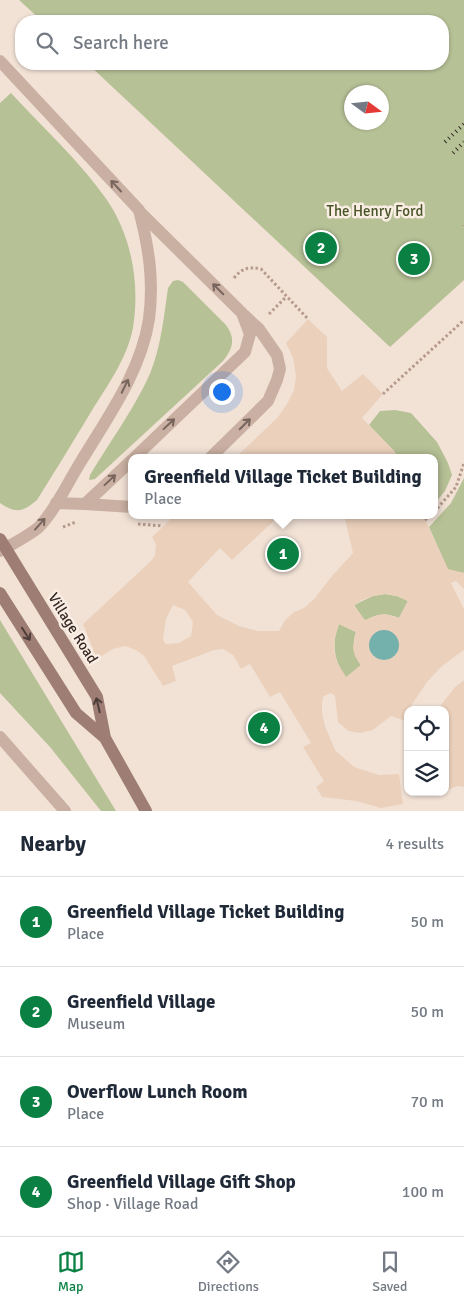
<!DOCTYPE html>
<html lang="en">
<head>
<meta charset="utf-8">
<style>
  body { margin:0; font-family:Signika,sans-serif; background:#f2f2f3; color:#1f2937 }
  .controls { position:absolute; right:15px; bottom:15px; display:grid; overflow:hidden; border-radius:10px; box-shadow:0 1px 4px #0004 }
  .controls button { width:45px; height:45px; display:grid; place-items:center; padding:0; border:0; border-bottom:1px solid #e0e1e3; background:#fff; color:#1f2937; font:25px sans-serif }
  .compass { position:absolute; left:344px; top:85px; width:45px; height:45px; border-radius:50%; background:#fff; box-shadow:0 1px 4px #0004; rotate:105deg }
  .you { position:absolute; left:221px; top:391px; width:18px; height:18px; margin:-12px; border:4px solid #fff; border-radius:50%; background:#1a73e8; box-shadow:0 0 0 8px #1a73e833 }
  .badge { display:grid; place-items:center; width:32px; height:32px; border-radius:50%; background:#0b8043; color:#fff; font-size:16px; font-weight:700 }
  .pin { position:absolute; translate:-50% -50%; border:2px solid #fff; box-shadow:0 1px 5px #0006 }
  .popup { position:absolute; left:128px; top:454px; width:310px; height:65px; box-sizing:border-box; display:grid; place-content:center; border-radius:10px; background:#fff; filter:drop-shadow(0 1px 4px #0005); font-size:16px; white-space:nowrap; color:#747a83 }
  .popup b { font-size:19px; color:#1f2937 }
  .popup::after { content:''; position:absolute; left:50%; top:100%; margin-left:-10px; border:10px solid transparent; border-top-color:#fff }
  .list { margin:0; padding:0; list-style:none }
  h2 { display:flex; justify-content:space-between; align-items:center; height:65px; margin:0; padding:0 20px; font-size:21px }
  h2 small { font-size:16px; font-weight:400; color:#747a83 }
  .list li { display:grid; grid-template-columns:32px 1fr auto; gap:15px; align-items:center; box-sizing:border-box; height:90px; padding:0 20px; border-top:1px solid #e0e1e3 }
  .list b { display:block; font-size:19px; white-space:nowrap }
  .list p { margin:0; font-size:16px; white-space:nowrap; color:#747a83 }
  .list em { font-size:16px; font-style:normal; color:#747a83 }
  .icon { flex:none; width:28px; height:28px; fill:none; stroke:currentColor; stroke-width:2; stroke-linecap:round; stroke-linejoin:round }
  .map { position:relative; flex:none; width:464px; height:811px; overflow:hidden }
  .search { position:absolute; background:#fff; box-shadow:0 1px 4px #0004; left:15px; right:15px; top:15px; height:55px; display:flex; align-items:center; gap:12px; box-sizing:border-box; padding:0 18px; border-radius:20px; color:#747a83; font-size:19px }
  .sheet { height:425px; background:#fff }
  nav { display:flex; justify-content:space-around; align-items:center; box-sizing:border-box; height:70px; border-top:1px solid #e0e1e3; background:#fff; font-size:14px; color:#747a83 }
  nav a { display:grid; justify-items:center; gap:2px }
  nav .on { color:#0b8043 }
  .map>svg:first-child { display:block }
  .green { fill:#b7c196; fill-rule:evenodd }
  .plaza { fill:#ebd1bc; fill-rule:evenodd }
  .water { fill:#74b0ac }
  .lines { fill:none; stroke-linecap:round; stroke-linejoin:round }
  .path { stroke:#b69a8c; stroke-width:3; stroke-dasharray:2.5 2.5; stroke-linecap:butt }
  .lane { stroke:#cab0a2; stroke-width:12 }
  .secondary { stroke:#9e7e74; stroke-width:12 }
  .rail { stroke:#342825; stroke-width:4; stroke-dasharray:1 4; stroke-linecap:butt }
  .oneway { stroke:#78655d }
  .oneway2 { stroke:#4e3e39 }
  .labels { text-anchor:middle; stroke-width:5; stroke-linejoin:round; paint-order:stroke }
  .park-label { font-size:15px; fill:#485428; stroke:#faede3 }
  .street-label { font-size:15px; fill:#342825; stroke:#faede3 }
</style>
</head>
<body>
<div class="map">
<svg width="464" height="811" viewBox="0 0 464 811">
  <rect width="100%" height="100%" fill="#f2e2d6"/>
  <path class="green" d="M19,0H464V280L390,347L88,64H443V21H42ZM352,92H382V122H352Z
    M11,93C43,128 80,161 107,200C132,237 140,284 133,328C127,359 107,386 91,412C73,442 55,471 37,500C23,512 16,514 0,503V103Z
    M178,280L183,282L226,325C236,339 233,348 223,361L95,479L89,480L90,475C109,443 137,405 151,371C161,345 164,316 168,288L173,281Z
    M395,410L411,413L437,442L448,463L452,475L445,491L434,504V458H398L394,451L369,425L380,411Z
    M464,478V573L448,570L429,527L451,503Z
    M385,594L397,596L408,601L399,618C387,613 377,613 365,621L354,605L373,596Z
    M0,620L116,811H101L50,747L0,693Z
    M339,624L356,632C352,644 353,655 361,665L346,678C334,662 331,642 339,624Z"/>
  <path class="plaza" d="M308,319L327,337V368L342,391L363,374L383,394L362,418L394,451L398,458H235L278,417L287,404L294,390L296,376L293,358L286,343Z
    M175,515H280L232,560L220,548L188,582L217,615L239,626L258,631H279L285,620L294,612L304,608L314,599L332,576L353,553L344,515H423L448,569L464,573V589L456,581L451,583L464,609V650L442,666L427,682L413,703L410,710H408L406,721L391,716L373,730L360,733L348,731L338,722L335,696L331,693L324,696L322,702V712L325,726L335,750L354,767L379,775L399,774L403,804L381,808L356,801L322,797L316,787L324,781L303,747L311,743L280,692L270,697L250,664L241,669L233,655L223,649L214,650L172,666L176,681L163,686L144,656L136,650L125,646L113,649L97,659L83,624L151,561L155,555L156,544L152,537ZM385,594L397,596L408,601L399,618L385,614L378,615L365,620L354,606L362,600L373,596ZM173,605L185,610L193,622L191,636L179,643L166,644L163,640L166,619ZM339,624L356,632L353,648L355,656L361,665L346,677L337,662L334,650L335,638Z
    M464,680V787L458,786L445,791V710H437L455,687Z"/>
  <path class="water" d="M369 645a15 15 0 1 1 30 0a15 15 0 1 1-30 0Z"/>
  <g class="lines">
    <path class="path" d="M464,225V226
      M234,278C241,269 249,266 261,269L308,319
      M269,314L286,297
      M383,394L464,320
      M434,512L456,487L464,463
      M425,520L431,515
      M138,524L163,526
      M63,527L76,522"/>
    <path class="lane" d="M0,61L139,210C149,248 154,281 149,319C141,372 107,418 80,463C67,484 56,509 39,527C30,535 11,545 0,551
      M134,458L245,352L250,334L242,313L139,211
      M210,458L268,401L277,380L280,369L277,355L259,329L244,315
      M56,503L85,504L132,460
      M85,504L132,507
      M0,737L65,811"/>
    <path class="secondary" d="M0,539L97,697L105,738L146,811
      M0,593L76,713L105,738"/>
    <path class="rail" d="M445,142L464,124
      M453,153L464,142"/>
  </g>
  <defs><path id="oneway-shaft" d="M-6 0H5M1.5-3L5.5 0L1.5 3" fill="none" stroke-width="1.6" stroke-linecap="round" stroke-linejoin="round" transform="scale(1.25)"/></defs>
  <g class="oneway">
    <use href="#oneway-shaft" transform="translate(116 186) rotate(-133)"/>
    <use href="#oneway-shaft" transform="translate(218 289) rotate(-135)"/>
    <use href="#oneway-shaft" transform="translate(125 386) rotate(-64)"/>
    <use href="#oneway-shaft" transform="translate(169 424) rotate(-43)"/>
    <use href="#oneway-shaft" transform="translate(245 424) rotate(-45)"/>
    <use href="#oneway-shaft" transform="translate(110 480) rotate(-43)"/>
    <use href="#oneway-shaft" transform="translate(40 524) rotate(-48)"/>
  </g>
  <g class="oneway2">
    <use href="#oneway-shaft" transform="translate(26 634) rotate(57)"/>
    <use href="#oneway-shaft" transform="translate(98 705) rotate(-103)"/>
  </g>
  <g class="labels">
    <g class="park-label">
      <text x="375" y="216">The Henry Ford</text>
    </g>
    <g class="street-label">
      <text transform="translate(73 628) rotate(58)" y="5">Village Road</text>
    </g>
  </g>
</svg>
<div class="controls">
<button><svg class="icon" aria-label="locate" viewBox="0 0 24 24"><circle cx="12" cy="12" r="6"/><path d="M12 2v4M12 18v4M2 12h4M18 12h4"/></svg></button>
<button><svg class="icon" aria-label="layers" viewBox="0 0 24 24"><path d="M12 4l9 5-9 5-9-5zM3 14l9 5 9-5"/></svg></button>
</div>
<svg class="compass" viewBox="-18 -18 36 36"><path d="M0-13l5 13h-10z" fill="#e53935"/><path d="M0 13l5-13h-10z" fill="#747a83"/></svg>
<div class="you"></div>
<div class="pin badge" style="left:283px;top:554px">1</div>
<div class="popup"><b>Greenfield Village Ticket Building</b>Place</div>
<div class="pin badge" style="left:321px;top:248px">2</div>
<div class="pin badge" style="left:414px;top:259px">3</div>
<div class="pin badge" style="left:264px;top:728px">4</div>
<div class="search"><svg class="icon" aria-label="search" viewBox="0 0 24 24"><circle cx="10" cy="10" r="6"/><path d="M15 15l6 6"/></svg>Search here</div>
</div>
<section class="sheet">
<h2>Nearby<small>4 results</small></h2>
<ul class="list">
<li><span class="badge">1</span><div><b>Greenfield Village Ticket Building</b><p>Place</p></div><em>50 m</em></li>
<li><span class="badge">2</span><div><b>Greenfield Village</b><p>Museum</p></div><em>50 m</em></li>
<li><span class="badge">3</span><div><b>Overflow Lunch Room</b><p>Place</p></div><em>70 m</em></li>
<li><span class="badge">4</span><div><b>Greenfield Village Gift Shop</b><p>Shop · Village Road</p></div><em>100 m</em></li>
</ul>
</section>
<nav>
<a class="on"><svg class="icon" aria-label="map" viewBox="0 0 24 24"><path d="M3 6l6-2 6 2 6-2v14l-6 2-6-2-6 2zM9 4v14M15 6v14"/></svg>Map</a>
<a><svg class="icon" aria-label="directions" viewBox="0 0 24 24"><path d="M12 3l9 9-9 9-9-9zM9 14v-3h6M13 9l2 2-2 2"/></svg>Directions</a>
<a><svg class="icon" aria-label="saved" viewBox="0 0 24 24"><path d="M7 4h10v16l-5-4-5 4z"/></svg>Saved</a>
</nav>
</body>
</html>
